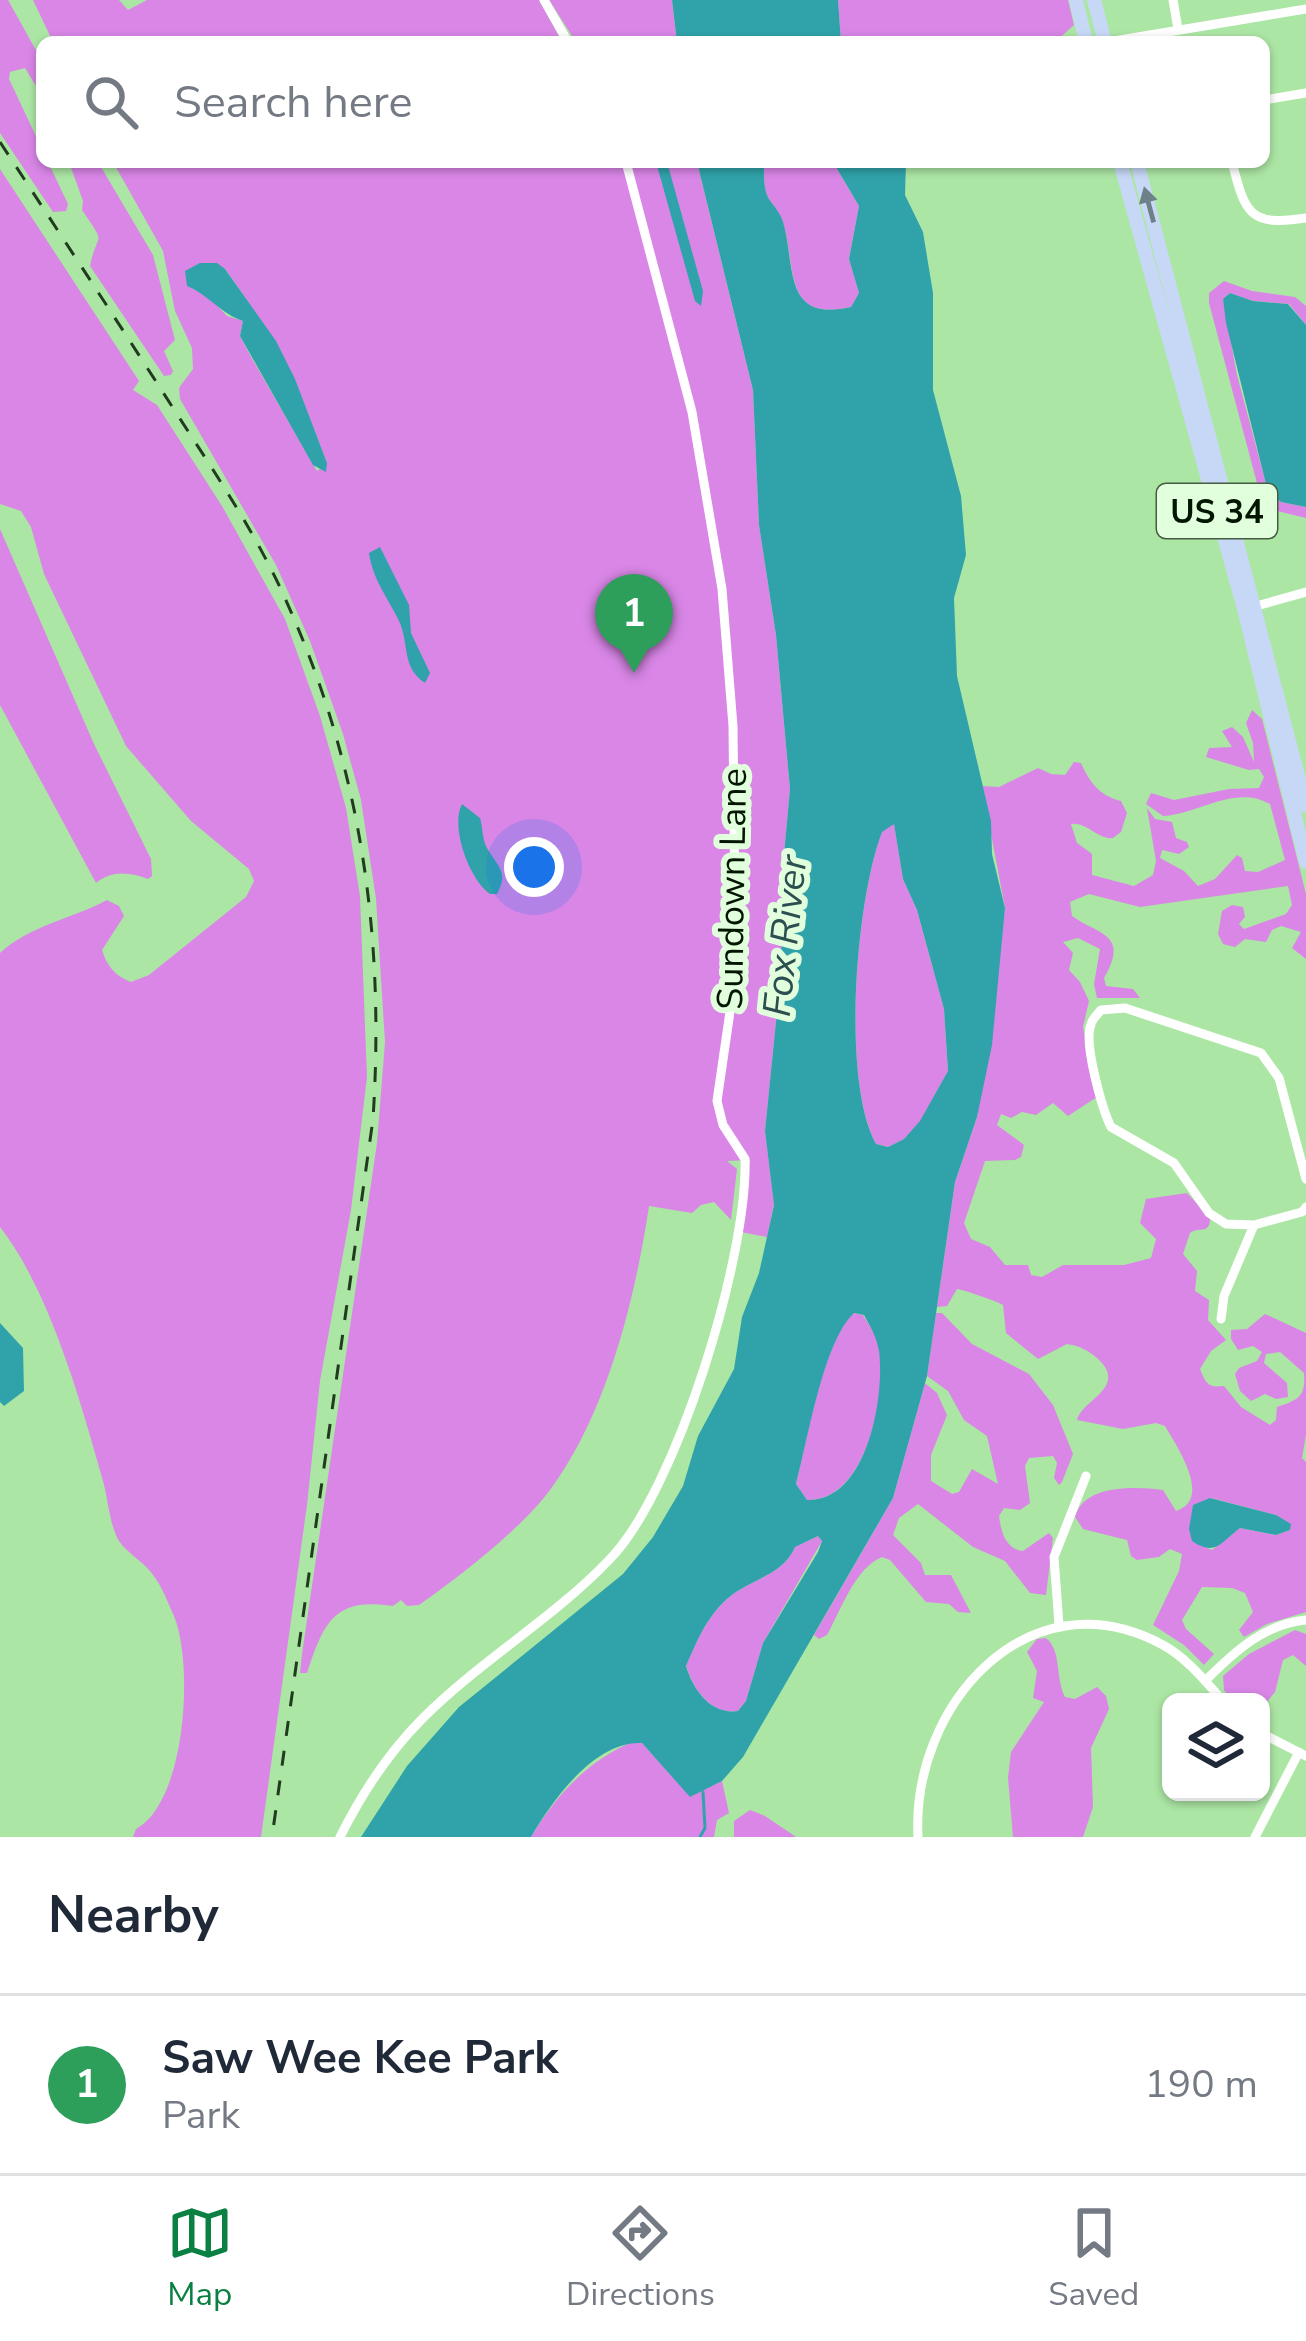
<!DOCTYPE html>
<html lang="en">
<head>
<meta charset="utf-8">
<style>
  body { margin:0; font-family:"Nunito Sans",sans-serif; background:#f6f6f7; color:#1f2937 }
  .controls { position:absolute; right:36px; bottom:36px; display:grid; overflow:hidden; border-radius:18px; box-shadow:0 3px 9px #0004 }
  .controls button { width:108px; height:108px; display:grid; place-items:center; padding:0; border:0; border-bottom:3px solid #e0e1e3; background:#fff; color:#1f2937; font:60px sans-serif }
  .you { position:absolute; left:534px; top:867px; width:42px; height:42px; margin:-30px; border:9px solid #fff; border-radius:50%; background:#1a73e8; box-shadow:0 0 0 18px #1a73e833 }
  .badge { display:grid; place-items:center; width:78px; height:78px; border-radius:50%; background:#0b8043; color:#fff; font-size:39px; font-weight:700 }
  .pin { position:absolute; translate:-50% -99px; filter:drop-shadow(0 3px 6px #0008) }
  .pin::after { content:''; position:absolute; top:63px; width:42px; height:36px; background:inherit; clip-path:polygon(0 0,100% 0,50% 100%) }
  .list { margin:0; padding:0; list-style:none }
  h2 { display:flex; justify-content:space-between; align-items:center; height:156px; margin:0; padding:0 48px; font-size:51px }
  h2 small { font-size:39px; font-weight:400; color:#747a83 }
  .list li { display:grid; grid-template-columns:78px 1fr auto; gap:36px; align-items:center; box-sizing:border-box; height:180px; padding:0 48px; border-top:3px solid #e0e1e3 }
  .list b { display:block; font-size:45px; white-space:nowrap }
  .list p { margin:0; font-size:39px; white-space:nowrap; color:#747a83 }
  .list em { font-size:39px; font-style:normal; color:#747a83 }
  .icon { flex:none; width:66px; height:66px; fill:none; stroke:currentColor; stroke-width:2; stroke-linecap:round; stroke-linejoin:round }
  .map { position:relative; flex:none; width:1306px; height:1837px; overflow:hidden }
  .search { position:absolute; background:#fff; box-shadow:0 3px 9px #0004; left:36px; right:36px; top:36px; height:132px; display:flex; align-items:center; gap:30px; box-sizing:border-box; padding:0 42px; border-radius:18px; color:#747a83; font-size:45px }
  .sheet { height:336px; background:#fff }
  nav { display:flex; justify-content:space-around; align-items:center; box-sizing:border-box; height:168px; border-top:3px solid #e0e1e3; background:#fff; font-size:33px; color:#747a83 }
  nav a { display:grid; justify-items:center; gap:6px }
  nav .on { color:#0b8043 }
  .map>svg:first-child { display:block }
  .green { fill:#d986e7; fill-rule:evenodd }
  .water { fill:#30a3aa; fill-rule:evenodd }
  .lines { fill:none; stroke-linecap:round; stroke-linejoin:round }
  .stream { stroke:#30a3aa; stroke-width:3 }
  .minor { stroke:#fff; stroke-width:9 }
  .primary { stroke:#c7d8f6; stroke-width:14 }
  .rail { stroke:#203b1e; stroke-width:3; stroke-dasharray:15 15; stroke-linecap:butt }
  .oneway { fill:#6e8188 }
  .labels { text-anchor:middle; stroke-width:12; stroke-linejoin:round; paint-order:stroke }
  .shield { fill:#e2ffdd; stroke:#455c43; stroke-width:3 }
  .shield-label { font-size:33px; font-weight:bold; fill:#021601 }
  .street-label { font-size:36px; fill:#021601; stroke:#e2ffdd }
  .water-label { font-size:39px; font-style:italic; fill:#2d4e50; stroke:#e2ffdd }
</style>
</head>
<body>
<div class="map">
<svg width="1306" height="1837" viewBox="0 0 1306 1837">
  <rect width="100%" height="100%" fill="#ace6a4"/>
  <path class="green" d="M0,0H8L42,61V96L25,68L10,72L9,79L42,149V162H48L68,204L66,211L53,212L0,133Z
    M33,0H119L128,10L147,0H539L562,42H53Z
    M549,0H672L677,42H576Z
    M838,0H1068L1074,25L1055,42H841Z
    M69,162H98L153,255L175,340L164,351L173,371L171,375L164,376L90,266C97,230 108,248 82,210L83,201Z
    M113,162H697L753,390L759,525L776,635L790,789L782,876L781,972L765,1131L774,1204L767,1237L741,1232L750,1160L727,1161L737,1169L731,1220L714,1202L701,1205L692,1213L649,1206C635,1299 607,1413 550,1490C521,1529 459,1577 419,1605L407,1606L401,1600L393,1606C335,1597 324,1621 307,1673H300L302,1654L377,1143L385,1042L376,899L361,800L343,734L310,641L276,565L180,399L179,388L193,369L192,348L175,311L163,251ZM225,269C274,336 298,387 327,463L317,471L250,355L240,336L243,321L227,316L205,293L191,288Z
    M764,162L781,166L782,162H833L859,206L849,259L859,293L851,307C782,323 797,267 783,223C780,212 775,208 769,199C763,189 764,174 764,162Z
    M0,169L139,381L133,390L157,405L222,506L285,619L320,716L346,808L360,896L367,1077L351,1210L320,1381L307,1505L261,1837H133L136,1829C186,1802 194,1665 174,1616C168,1603 162,1586 153,1575C143,1560 122,1551 116,1535C109,1519 108,1499 103,1481C81,1403 50,1291 0,1227V953C29,926 71,919 107,900L119,906L124,916L102,950C107,966 115,976 131,982L149,975L246,897L254,881L249,869L191,821L126,746L44,574L31,527L21,511L0,504Z
    M1224,281L1252,291L1295,297L1306,306V325L1289,304L1253,301L1230,293L1223,299L1237,375L1268,491L1281,502L1306,507V518L1277,511L1262,502L1209,303V293Z
    M0,529L94,744L151,859L152,876L148,879C131,872 111,870 96,883L0,705Z
    M1252,710L1262,719L1306,894V959L1292,948L1301,932L1281,926L1272,930L1266,942L1245,939L1235,947L1223,944L1218,934L1222,911L1232,905L1243,907L1245,917L1239,924L1244,929L1286,914L1292,905L1288,886L1140,907L1089,894L1070,902L1072,916C1101,936 1129,934 1104,978L1106,986L1133,989L1140,998H1097L1094,984L1100,949L1078,938L1063,942L1073,953L1069,970L1080,982L1089,1001L1083,1027L1097,1097L1068,1116L1053,1103L1036,1115L1022,1112L1011,1118L1001,1114L997,1125L1024,1145L1021,1157L1015,1160L985,1161L964,1223L971,1239L990,1247L1005,1265H1028L1031,1275L1042,1277L1063,1265H1124L1151,1258L1156,1239L1140,1223L1146,1199L1187,1193L1210,1218C1210,1235 1200,1226 1190,1233L1183,1254L1197,1271L1195,1291L1209,1300L1208,1320L1226,1340L1211,1351L1200,1369C1206,1384 1208,1388 1224,1386L1241,1407L1270,1425L1276,1420L1277,1407C1297,1400 1306,1398 1304,1373L1280,1352L1266,1354L1264,1363L1287,1383L1288,1397L1276,1399L1265,1394L1251,1401L1240,1391L1235,1374L1239,1368L1257,1361L1262,1352L1253,1346L1238,1350L1231,1339V1330L1247,1329L1265,1314L1306,1333V1435L1302,1458L1306,1462V1612L1267,1624L1244,1637L1239,1630L1253,1612L1245,1593L1232,1588L1202,1587L1182,1620L1186,1629L1214,1654L1204,1665L1184,1645L1153,1625L1179,1571L1182,1554L1170,1549L1159,1557L1137,1560L1131,1556L1127,1540L1083,1529L1075,1517C1083,1485 1134,1486 1163,1490L1176,1511C1213,1499 1177,1447 1165,1426L1156,1423L1123,1429L1077,1420C1081,1401 1124,1389 1102,1363C1092,1352 1081,1346 1067,1344L1038,1359L1006,1333L1003,1305C997,1301 964,1290 957,1289L947,1306L937,1307L955,1182L977,1117L1005,908L982,786L999,787L1038,768L1051,774L1065,775L1074,762L1081,763C1090,783 1100,796 1121,801L1127,813L1121,832L1113,838C1098,840 1087,822 1071,824L1077,843L1092,854V875L1134,886L1153,875L1156,861L1147,808L1155,819L1172,822L1176,838L1187,842L1189,847L1179,854L1162,850L1160,858L1184,871L1198,886L1215,879L1237,855L1242,858L1245,871L1258,872L1285,860L1270,804C1235,784 1199,814 1163,816L1146,804L1151,793L1174,800L1229,789L1259,788L1264,777L1259,769L1249,770L1206,757L1209,748L1232,747L1222,731L1232,727L1243,737L1254,762L1253,743L1246,723ZM1211,1498L1276,1515L1290,1530L1276,1535L1240,1528L1212,1550L1192,1541Z
    M894,823L903,879L917,910L944,1009L948,1071L921,1121L904,1139L888,1147L876,1144C841,1079 856,900 882,831Z
    M853,1313L863,1315C869,1325 877,1336 879,1349C887,1396 866,1502 807,1500L796,1484C808,1438 822,1345 853,1313Z
    M936,1313H942L972,1344L1029,1374L1053,1405L1073,1454L1062,1482L1059,1485L1054,1478L1057,1463L1053,1456L1029,1458L1025,1466L1030,1503L1020,1510L1004,1508L999,1516C1001,1531 1005,1549 1023,1551L1049,1533L1053,1538L1046,1595L1030,1593L1005,1561L973,1547L918,1504L899,1518L893,1535L921,1563L925,1575H951L971,1613L958,1612L949,1604L926,1602L890,1560L882,1557C855,1568 841,1610 827,1635L819,1639L814,1635L893,1498L925,1383L937,1393L947,1415L931,1455V1481L952,1494L959,1492L972,1469L998,1484L987,1436L964,1420L948,1391L927,1376Z
    M818,1536L822,1541L763,1643L746,1701L738,1711C710,1715 693,1689 686,1665C697,1641 706,1618 727,1599C749,1579 783,1576 795,1547Z
    M1295,1630L1306,1634V1666L1293,1655L1283,1660L1275,1692L1266,1703L1269,1714L1261,1721V1702H1234L1224,1690L1223,1676L1249,1654Z
    M1046,1638C1062,1651 1055,1678 1065,1697L1075,1699L1097,1687L1106,1696L1109,1709L1091,1748L1093,1807L1083,1837H1013L1008,1778L1011,1752L1044,1702L1033,1698L1037,1671L1027,1652L1037,1639Z
    M635,1741L642,1743L690,1796L722,1781L729,1813L717,1820L714,1837H531C556,1795 589,1759 635,1741Z
    M750,1810L765,1816L796,1837H734V1821Z"/>
  <path class="water" d="M672,0H838L841,42H677Z
    M656,162H667L703,291L701,306L695,301Z
    M697,162H764C764,174 763,189 769,199C775,208 780,212 783,222C796,266 782,323 851,307L859,293L849,259L859,206L833,162H906L905,195L923,232L933,293V390L961,496L966,555L954,598L957,676L991,821L992,854L1005,908L992,1045L977,1117L955,1182L927,1376L893,1498L743,1757L722,1781L690,1797L642,1743C595,1740 552,1801 531,1837H361L407,1766L459,1707L623,1574L653,1537L683,1486L698,1436L734,1369L742,1317L759,1273L774,1205L765,1131L781,972L782,876L790,789L776,635L759,525L753,390ZM894,824L903,879L917,910L944,1009L948,1071L920,1121L904,1139L888,1147L876,1144C841,1080 856,899 882,832ZM854,1313L864,1315C870,1326 877,1338 879,1351C885,1397 867,1502 807,1500L796,1484C808,1440 823,1342 854,1313ZM818,1536L822,1541L818,1552L763,1643L746,1701L738,1711C710,1715 693,1689 686,1666C697,1641 706,1618 727,1599C749,1579 783,1576 795,1547Z
    M200,263H217L225,269L276,341L295,379L327,463L326,472L313,465L240,336L243,321C221,314 209,295 187,286L185,271Z
    M1230,293L1253,301L1288,304L1306,325V507L1281,502L1268,492L1226,323L1223,299Z
    M380,547L409,605L411,633L430,673L425,683C402,668 409,645 400,623C389,599 373,581 369,553Z
    M462,804L480,818C483,828 482,839 487,848C498,867 509,872 497,894H490C469,879 450,827 462,804Z
    M0,1323L23,1348L24,1391L4,1406L0,1402Z
    M1210,1498L1276,1515L1291,1524L1290,1530L1276,1535L1240,1528C1221,1542 1216,1557 1192,1541L1189,1529L1193,1505Z"/>
  <g class="lines">
    <path class="stream" d="M700,1837L705,1828L703,1792"/>
    <path class="minor" d="M544,0L568,42
      M1173,0L1178,29
      M1108,42L1306,9
      M1264,100L1306,93
      M1232,162C1245,213 1249,227 1306,218
      M1253,607L1306,592
      M1306,1179L1279,1078L1261,1053L1125,1008L1101,1010C1095,1017 1092,1019 1090,1028C1085,1047 1102,1109 1111,1127L1174,1163L1209,1213L1226,1224L1254,1225L1302,1212L1306,1207
      M1221,1319L1224,1296L1254,1225
      M1059,1625L1054,1557L1086,1476
      M1205,1681C1234,1652 1264,1624 1306,1620
      M1261,1733L1306,1756
      M340,1837C361,1795 390,1751 423,1718C481,1660 554,1618 610,1559C677,1490 748,1256 745,1159L723,1125L717,1101L732,998L735,909L733,726L722,589L692,412L626,162
      M918,1837C911,1706 1028,1572 1163,1645C1187,1658 1206,1682 1224,1702
      M1255,1837L1299,1752"/>
    <path class="primary" d="M1076,0L1086,42
      M1094,0L1105,42
      M1120,162L1244,609L1306,862
      M1137,162L1306,806"/>
    <path class="rail" d="M0,142C58,231 116,319 173,408C213,470 254,530 284,596C361,765 385,935 373,1119L272,1837"/>
  </g>
  <defs><path id="oneway-solid" d="M-6-.8H1V-3.2L6.5 0L1 3.2V.8H-6Z" transform="scale(3)"/></defs>
  <use class="oneway" href="#oneway-solid" transform="translate(1149 205) rotate(-105)"/>
  <g class="labels">
    <rect class="shield" x="1157" y="484" width="120" height="54" rx="9"/>
    <g class="shield-label">
      <text x="1217" y="523">US 34</text>
    </g>
    <g class="street-label">
      <text transform="translate(731 889) rotate(-89)" y="13">Sundown Lane</text>
    </g>
    <g class="water-label">
      <text transform="translate(784 936) rotate(-84)" y="14">Fox River</text>
    </g>
  </g>
</svg>
<div class="controls">
<button><svg class="icon" aria-label="layers" viewBox="0 0 24 24"><path d="M12 4l9 5-9 5-9-5zM3 14l9 5 9-5"/></svg></button>
</div>
<div class="you"></div>
<div class="pin badge" style="left:634px;top:673px;background:#2e9e5b">1</div>
<div class="search"><svg class="icon" aria-label="search" viewBox="0 0 24 24"><circle cx="10" cy="10" r="6"/><path d="M15 15l6 6"/></svg>Search here</div>
</div>
<section class="sheet">
<h2>Nearby<small></small></h2>
<ul class="list">
<li><span class="badge" style="background:#2e9e5b">1</span><div><b>Saw Wee Kee Park</b><p>Park</p></div><em>190 m</em></li>
</ul>
</section>
<nav>
<a class="on"><svg class="icon" aria-label="map" viewBox="0 0 24 24"><path d="M3 6l6-2 6 2 6-2v14l-6 2-6-2-6 2zM9 4v14M15 6v14"/></svg>Map</a>
<a><svg class="icon" aria-label="directions" viewBox="0 0 24 24"><path d="M12 3l9 9-9 9-9-9zM9 14v-3h6M13 9l2 2-2 2"/></svg>Directions</a>
<a><svg class="icon" aria-label="saved" viewBox="0 0 24 24"><path d="M7 4h10v16l-5-4-5 4z"/></svg>Saved</a>
</nav>
</body>
</html>
